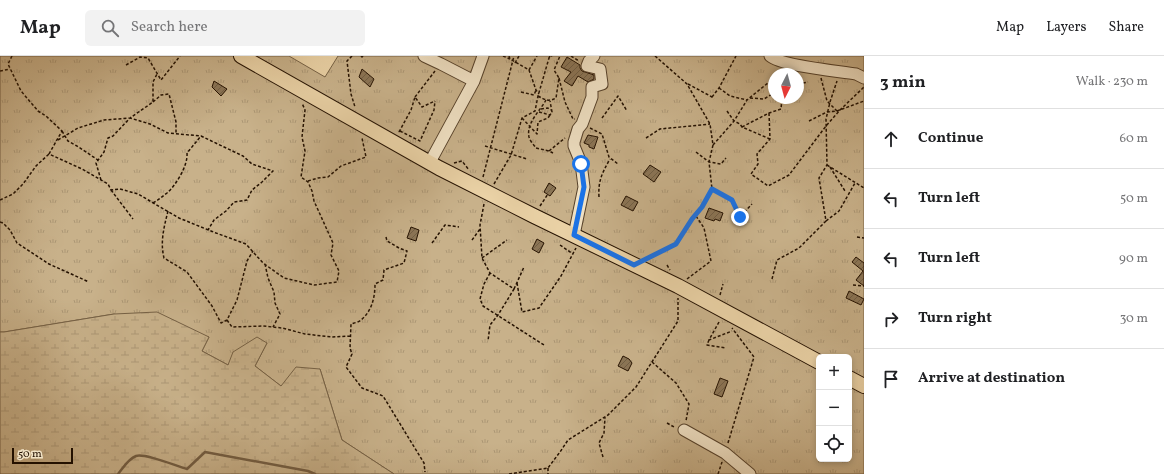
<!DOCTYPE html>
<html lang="en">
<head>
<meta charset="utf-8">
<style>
  body { margin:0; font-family:Vollkorn,serif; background:#f2f2f2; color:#202124 }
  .controls { position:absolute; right:12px; bottom:12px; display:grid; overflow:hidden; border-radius:6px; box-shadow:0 2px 6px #0003 }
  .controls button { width:36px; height:36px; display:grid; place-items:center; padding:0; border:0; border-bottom:1px solid #e0e0e0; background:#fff; color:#202124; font:20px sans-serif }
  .compass { position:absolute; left:768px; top:12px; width:36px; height:36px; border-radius:50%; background:#fff; box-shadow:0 2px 6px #0003; rotate:186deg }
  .scale { position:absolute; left:12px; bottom:10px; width:61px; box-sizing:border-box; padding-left:4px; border:2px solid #241100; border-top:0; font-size:11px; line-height:14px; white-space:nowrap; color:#241100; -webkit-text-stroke:3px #f1e2c5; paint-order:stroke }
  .stop { position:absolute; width:12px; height:12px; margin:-9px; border:3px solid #1a73e8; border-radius:50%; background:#fff }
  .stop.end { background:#1a73e8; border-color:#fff; box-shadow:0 1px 4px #0008 }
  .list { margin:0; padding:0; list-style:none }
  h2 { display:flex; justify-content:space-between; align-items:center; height:52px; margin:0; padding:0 16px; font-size:17px }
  h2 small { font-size:13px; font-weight:400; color:#757577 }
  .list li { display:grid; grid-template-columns:26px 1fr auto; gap:12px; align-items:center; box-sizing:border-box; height:60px; padding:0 16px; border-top:1px solid #e0e0e0 }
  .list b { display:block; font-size:15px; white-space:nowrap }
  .list em { font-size:13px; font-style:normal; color:#757577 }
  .icon { flex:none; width:22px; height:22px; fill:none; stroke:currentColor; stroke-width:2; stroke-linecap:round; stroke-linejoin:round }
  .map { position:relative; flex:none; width:864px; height:418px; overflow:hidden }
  header { display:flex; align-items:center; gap:24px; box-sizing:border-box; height:56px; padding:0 20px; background:#fff; border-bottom:1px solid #e0e0e0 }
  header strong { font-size:19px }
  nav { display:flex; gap:22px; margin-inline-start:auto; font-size:14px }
  .search { width:280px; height:36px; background:#f2f2f2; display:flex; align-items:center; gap:10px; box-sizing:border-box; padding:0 14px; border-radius:6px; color:#757577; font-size:15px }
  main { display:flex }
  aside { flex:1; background:#fff }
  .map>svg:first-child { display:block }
  .grass { fill:url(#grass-tufts); stroke:#766145; fill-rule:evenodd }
  .wetland { fill:url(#wetland-marsh); stroke:#766145 }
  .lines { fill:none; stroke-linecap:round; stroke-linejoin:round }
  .stream { stroke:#735d42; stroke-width:2.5 }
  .building { fill:url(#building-hatch); stroke:#241100 }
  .minor-casing { stroke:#56412a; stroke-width:13 }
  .major-casing { stroke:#241100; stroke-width:16 }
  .path { stroke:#241100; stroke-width:1.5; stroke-dasharray:3 2; stroke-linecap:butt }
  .minor { stroke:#f1e2c5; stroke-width:11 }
  .major { stroke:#ead2a6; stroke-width:14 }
  .route { stroke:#1a73e8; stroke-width:5 }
</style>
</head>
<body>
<header>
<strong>Map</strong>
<div class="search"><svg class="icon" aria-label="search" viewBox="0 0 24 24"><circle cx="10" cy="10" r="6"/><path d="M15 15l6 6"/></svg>Search here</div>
<nav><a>Map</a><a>Layers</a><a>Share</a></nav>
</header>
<main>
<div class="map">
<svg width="864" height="418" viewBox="0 0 864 418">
  <defs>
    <pattern id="grass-tufts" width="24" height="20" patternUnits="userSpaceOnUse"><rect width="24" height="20" fill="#c8b18a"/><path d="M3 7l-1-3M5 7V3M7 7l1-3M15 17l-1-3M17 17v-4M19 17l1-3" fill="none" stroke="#ac9775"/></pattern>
    <pattern id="wetland-marsh" width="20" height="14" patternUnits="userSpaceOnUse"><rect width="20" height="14" fill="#c8b18a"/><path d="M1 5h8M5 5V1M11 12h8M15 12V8" fill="none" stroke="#ac9775"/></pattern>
    <pattern id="building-hatch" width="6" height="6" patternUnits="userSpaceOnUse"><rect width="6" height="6" fill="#8b7556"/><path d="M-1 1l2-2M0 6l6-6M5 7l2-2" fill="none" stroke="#715f45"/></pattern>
  </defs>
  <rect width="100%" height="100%" fill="#ead2a6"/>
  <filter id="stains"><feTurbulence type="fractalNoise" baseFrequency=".005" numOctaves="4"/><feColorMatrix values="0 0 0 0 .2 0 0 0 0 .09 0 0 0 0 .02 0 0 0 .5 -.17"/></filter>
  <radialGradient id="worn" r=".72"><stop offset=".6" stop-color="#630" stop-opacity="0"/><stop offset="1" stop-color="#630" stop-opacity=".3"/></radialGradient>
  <path class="grass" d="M0,0H289L325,21L338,0H864V418H394L342,384L320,313L281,330L255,310L267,287L228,309L202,295L209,281L114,258L4,276H0ZM774,18H798V42H774ZM819,301H849V403H819Z"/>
  <path class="wetland" d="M157,256L209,281L202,295L228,309L233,296L257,281L267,287L255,310L281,330L296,311L320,313L342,384L394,418H0V276H4L114,258Z"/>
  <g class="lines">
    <path class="stream" d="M118,418C123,412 128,403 136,400C145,397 176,410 187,413L205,396L308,415L315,418"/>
  </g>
  <path class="building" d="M567,1L580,9V12L582,15L594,19V23L588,26L578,20L572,30L564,25L571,16L561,11Z
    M362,13L374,23L370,31L359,21Z
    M214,25L227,33L221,40L212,31Z
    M588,79L598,81L594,93L589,91V89L584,87Z
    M650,109L661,116L654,126L643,118Z
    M549,127L556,132L550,140L544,136Z
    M626,140L638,146L633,155L621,149Z
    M709,152L723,157L720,165L715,163L714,165L705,162Z
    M411,171L419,174L416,185L407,182Z
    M537,183L544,187L539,197L532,193Z
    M856,201L864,207V230L856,224L863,215L852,206Z
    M849,235L864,243L861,249L846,242Z
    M623,300L629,303L632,307L628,315L618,310Z
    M720,322L728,325L722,341L714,338Z"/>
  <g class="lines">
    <g class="minor-casing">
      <path id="minor" d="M424,0L441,8L474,25
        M770,0C781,10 838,15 856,18L864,22
        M430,106L474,25L483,0
        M574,179L584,131L581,107L574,90V86L578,73L582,68L592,41V31L602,28L600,13L587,10L589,5L594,0
        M684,374L725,397L750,418"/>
    </g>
    <g class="major-casing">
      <path id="major" d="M241,0L439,112L534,160L678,230L819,306
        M849,322L864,330"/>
    </g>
    <path class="path" d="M12,0L8,8L21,35L38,55L46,60L62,75L49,98L82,113L108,128L111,134L120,133L138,138L179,162L216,177L246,188L263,207L284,222L314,229L337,226L339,215L331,199L333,187L314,145L312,135L308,126L301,121L305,95L302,81L305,54L302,47
      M352,0L347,5L351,38L355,51
      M361,0L362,1L363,0
      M503,0L510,3
      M509,0L510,3L529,14L536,34L539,38
      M550,0L549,2L552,0
      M571,0L579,5
      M655,0L687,28L710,68L713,89L709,106L712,133L732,144L740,161
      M515,7L519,0
      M126,9L140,1L148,2L161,24L180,0
      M529,14L537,0
      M0,15L10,13
      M559,22L565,46L573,63H575
      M821,22L827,45L837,55
      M688,28L712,41L714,43
      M798,28L808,26
      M719,32L730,40L747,44
      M521,36L534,39L536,34
      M538,40C545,44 549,46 556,42L559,22L554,14L560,0
      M415,41L435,15
      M712,41L719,32L736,0
      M750,42L764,43L774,37
      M546,44C540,55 526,67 529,81C530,85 534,89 536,92L549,95L553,97
      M153,46L161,39L169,38L176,66V78
      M541,53L548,52L551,54
      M727,55L734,65L740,68L742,71L770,83
      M539,56L550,59L552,56L550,45
      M769,57L770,83L757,98L758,108L751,118L768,130L789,119L826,70L840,54L864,31
      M522,62L537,78L538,66L548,62L550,59
      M602,62L618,40L627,55
      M809,65L827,56L837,55L864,45
      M742,71L769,57L781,53L782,42
      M590,72L602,78L609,101L618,108
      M62,75L68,85L77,90L98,104
      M400,75L420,85L434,54L435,45
      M399,76L411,54L415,41L422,51L435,45
      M646,82L660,73L710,68
      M58,84L78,72L104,64L130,62L153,46V26L157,18
      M713,89L734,65L747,44L774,22
      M485,90L527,103
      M549,95L565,82
      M696,96L709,106L721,108L726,102
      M454,107L462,105L469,114
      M827,109L864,132
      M830,111L845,135
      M483,121L514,0
      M101,124L96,107L104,96L108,82L113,80L130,62L150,68L168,77L201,80
      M308,125L318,122L328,121L341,110L366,101L362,82
      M494,128L511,99L522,62L535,55L538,40L549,2
      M111,134L133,163
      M599,141C598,125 602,117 610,103
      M0,144L13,138L23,128L36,110L49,98
      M153,147C158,144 162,141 167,137C176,129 188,110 187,97L201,80L243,100L252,108L273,115L262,126L252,134L247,144L234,146L226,155L214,164L208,174
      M484,148L480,169L482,202L490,217L514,233L498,259L490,269L488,285
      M540,150L548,138
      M168,155C164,171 160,186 164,202L187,216L212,250L221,267L227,264L237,244L247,205L253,195
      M826,165L839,155L855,127
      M0,166L3,167L10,174L17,187L49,208L89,226
      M734,167L740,161L752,148
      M386,181L387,185L399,192L407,195L404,207L384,214L383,224L375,228C375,241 372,255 361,264C359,266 354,267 351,268L350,292L352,298L346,311L362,332L383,340L424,407L425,416
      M857,181L864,182
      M472,184L480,173
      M432,187L445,169L459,171
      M560,189L573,198
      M482,202L507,184
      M648,202L676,188L692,163L702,151L712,133
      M265,208L268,222L274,236L275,247L280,258L273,271
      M667,209L670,214
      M490,217L484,228L480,243L483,250L544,289
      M687,223L711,205L704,172L696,160
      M772,223L777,204L799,192L826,165L819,122L827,109L826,63L830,46L837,25
      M517,227L522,256L539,252L561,220L576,192
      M853,229L864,230
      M514,233L524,211
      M720,239L723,228
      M227,264L232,271L263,270L282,272L305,278L332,281L351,280
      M719,266L709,284L732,275
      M709,284L707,289L726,292
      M652,306L676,327L689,348L686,365
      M667,367L674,371
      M728,387L754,301L732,272
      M603,401L599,387L604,377L605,361
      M548,412V418
      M509,418L548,412L560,396L568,384L608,359L636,331L678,265V242
      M718,418L722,406"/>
    <use href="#minor" class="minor"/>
    <use href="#major" class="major"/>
  </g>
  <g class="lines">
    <path class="route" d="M581,108L584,131L574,179L634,209L676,188L692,163L702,151L712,133L732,144L740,161"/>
  </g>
  <rect width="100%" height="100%" filter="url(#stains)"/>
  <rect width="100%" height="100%" fill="url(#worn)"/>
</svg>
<div class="controls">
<button>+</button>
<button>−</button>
<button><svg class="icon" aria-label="locate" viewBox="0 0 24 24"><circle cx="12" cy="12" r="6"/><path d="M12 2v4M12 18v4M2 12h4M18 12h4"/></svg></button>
</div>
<svg class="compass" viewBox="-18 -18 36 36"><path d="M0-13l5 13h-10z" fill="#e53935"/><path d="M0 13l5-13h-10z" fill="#757577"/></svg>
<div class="scale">50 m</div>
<div class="stop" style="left:581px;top:108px"></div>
<div class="stop end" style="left:740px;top:161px"></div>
</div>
<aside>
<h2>3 min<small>Walk · 230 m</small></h2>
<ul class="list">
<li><svg class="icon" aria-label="ahead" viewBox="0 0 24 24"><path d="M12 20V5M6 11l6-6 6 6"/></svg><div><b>Continue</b></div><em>60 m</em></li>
<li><svg class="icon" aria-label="left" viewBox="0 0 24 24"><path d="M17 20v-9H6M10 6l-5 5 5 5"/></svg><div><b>Turn left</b></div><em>50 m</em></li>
<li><svg class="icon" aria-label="left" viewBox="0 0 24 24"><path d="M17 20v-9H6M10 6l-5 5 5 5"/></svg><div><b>Turn left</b></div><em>90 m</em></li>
<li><svg class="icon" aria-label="right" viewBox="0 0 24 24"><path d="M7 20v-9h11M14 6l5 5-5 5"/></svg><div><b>Turn right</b></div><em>30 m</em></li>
<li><svg class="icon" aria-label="arrive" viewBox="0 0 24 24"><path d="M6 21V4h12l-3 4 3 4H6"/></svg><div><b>Arrive at destination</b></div></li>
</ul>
</aside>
</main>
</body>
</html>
